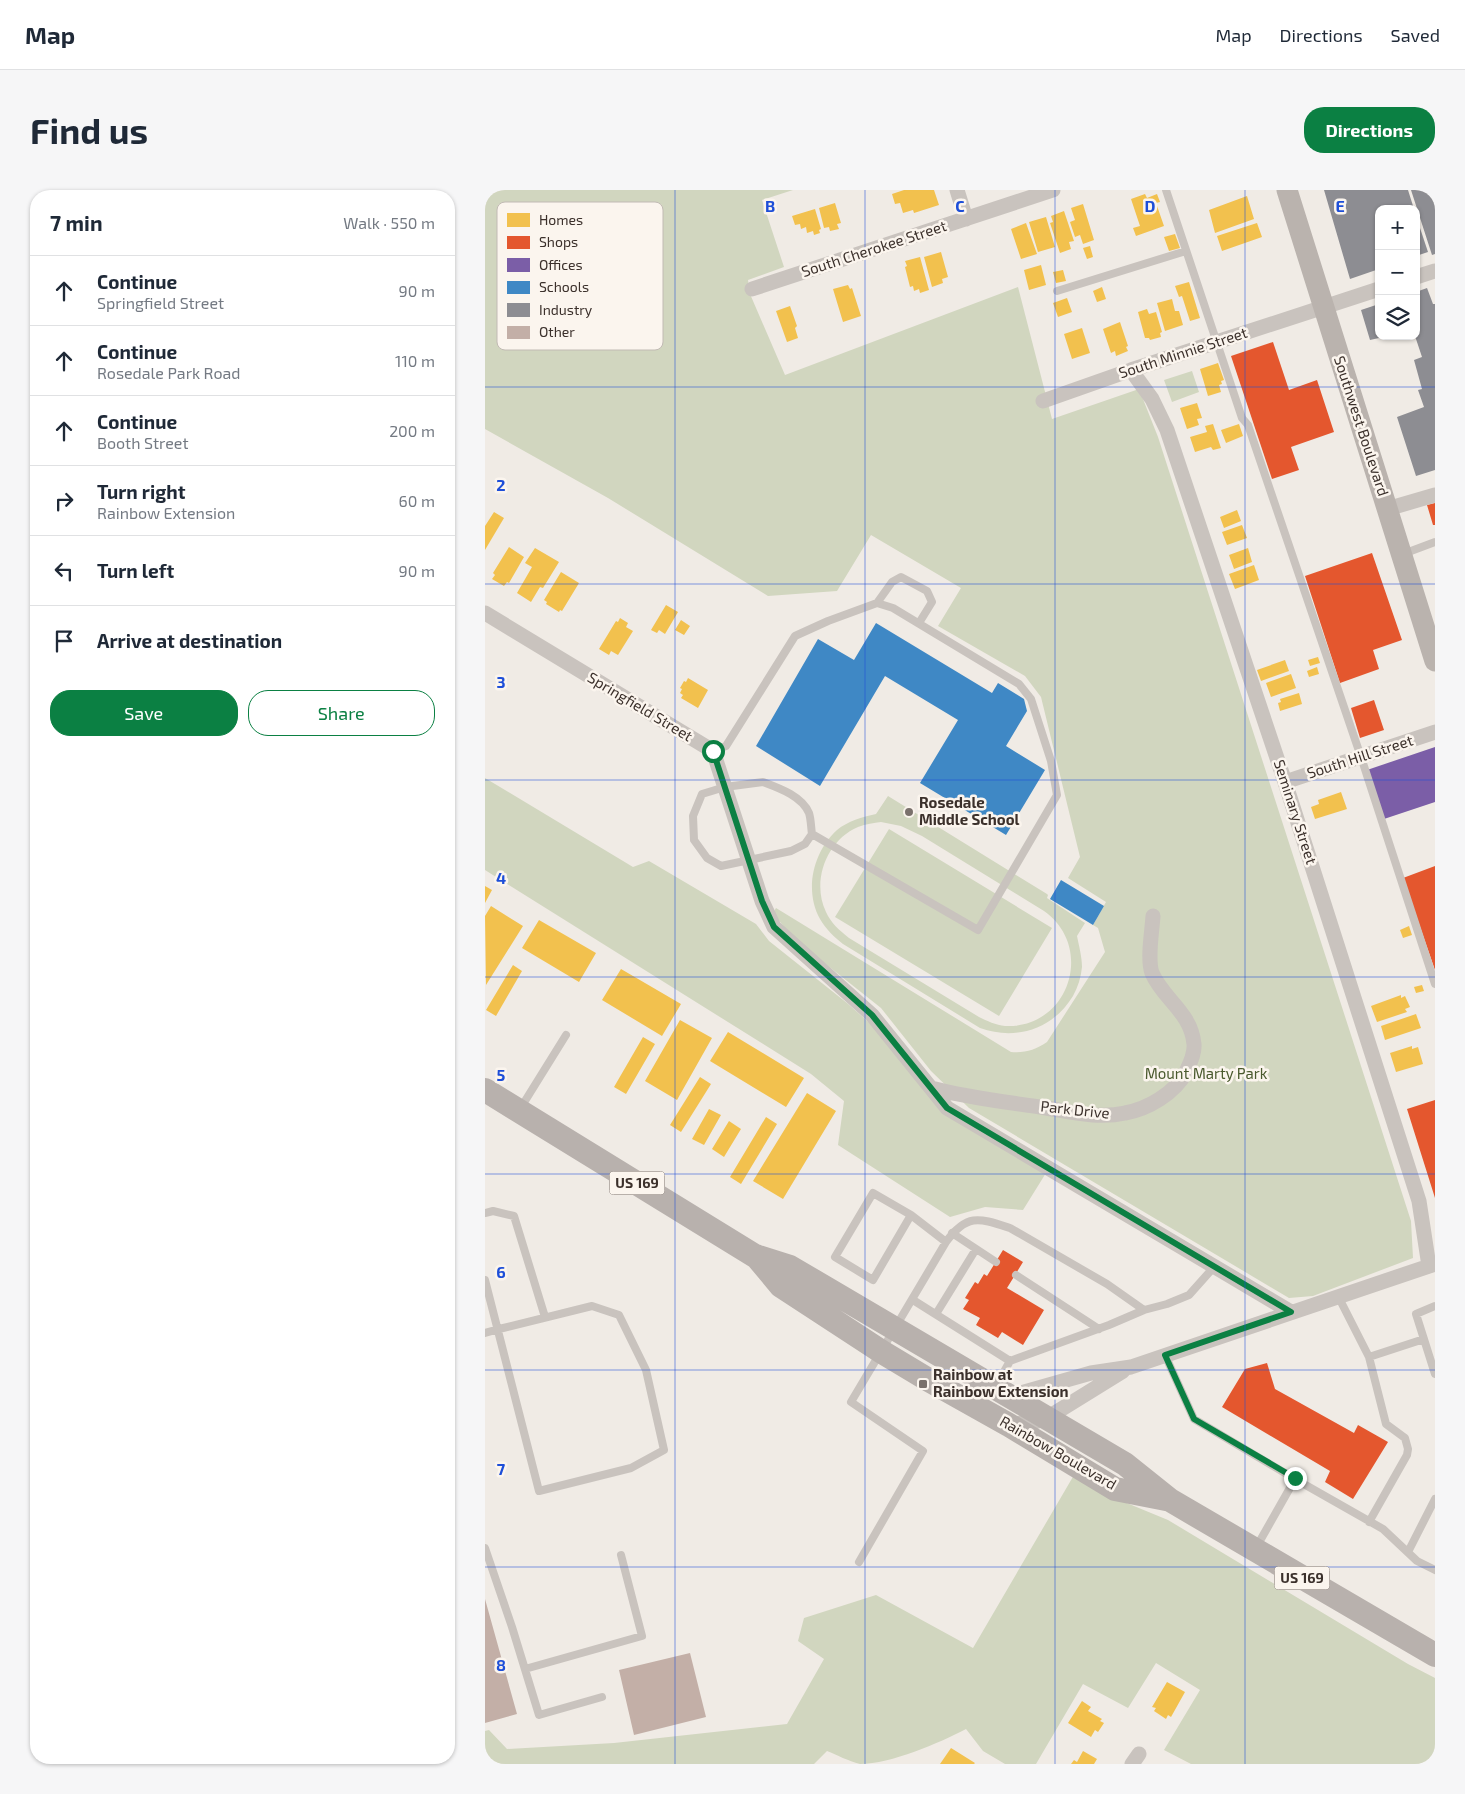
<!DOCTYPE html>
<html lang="en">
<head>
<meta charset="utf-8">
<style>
  body { margin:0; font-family:"Exo 2",sans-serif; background:#f6f6f7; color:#1f2937 }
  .controls { position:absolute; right:15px; top:15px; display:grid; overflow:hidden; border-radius:10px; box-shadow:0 1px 4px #0004 }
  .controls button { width:45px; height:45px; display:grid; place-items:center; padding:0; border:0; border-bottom:1px solid #e0e1e3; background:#fff; color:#1f2937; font:25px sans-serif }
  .stop { position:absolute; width:15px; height:15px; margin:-11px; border:4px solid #0b8043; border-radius:50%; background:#fff }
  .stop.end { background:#0b8043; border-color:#fff; box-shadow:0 1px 5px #0008 }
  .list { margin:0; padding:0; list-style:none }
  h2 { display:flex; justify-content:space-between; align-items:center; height:65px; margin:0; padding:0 20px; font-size:21px }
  h2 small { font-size:16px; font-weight:400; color:#747a83 }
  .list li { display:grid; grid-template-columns:32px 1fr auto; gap:15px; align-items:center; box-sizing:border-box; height:70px; padding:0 20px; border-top:1px solid #e0e1e3 }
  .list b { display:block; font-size:19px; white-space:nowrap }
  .list p { margin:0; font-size:16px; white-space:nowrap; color:#747a83 }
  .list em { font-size:16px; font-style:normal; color:#747a83 }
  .actions { display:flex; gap:10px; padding:15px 20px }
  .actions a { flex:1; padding:11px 0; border:1px solid #0b8043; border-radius:20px; text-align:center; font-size:18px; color:#0b8043 }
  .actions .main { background:#0b8043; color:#fff }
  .icon { flex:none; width:28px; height:28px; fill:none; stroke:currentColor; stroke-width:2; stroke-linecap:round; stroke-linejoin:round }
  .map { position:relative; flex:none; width:950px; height:1574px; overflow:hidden; border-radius:20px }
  header { display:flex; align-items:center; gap:30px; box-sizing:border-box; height:70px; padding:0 25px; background:#fff; border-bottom:1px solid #e0e1e3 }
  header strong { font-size:24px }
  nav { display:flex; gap:28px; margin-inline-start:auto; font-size:18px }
  .intro { display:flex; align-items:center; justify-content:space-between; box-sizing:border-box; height:120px; padding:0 30px }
  h1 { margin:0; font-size:35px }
  .button { padding:12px 22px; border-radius:20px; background:#0b8043; color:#fff; font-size:18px; font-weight:700 }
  main { display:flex; gap:30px; padding:0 30px }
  aside { flex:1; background:#fff; border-radius:20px; box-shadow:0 1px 4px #0004 }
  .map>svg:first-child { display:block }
  .green { fill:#d1d6bf; fill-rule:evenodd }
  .homes { fill:#f2c14e }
  .shops { fill:#e4572e }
  .offices { fill:#7b5ea7 }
  .schools { fill:#3f88c5 }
  .industry { fill:#8d8d92 }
  .building { fill:#c3afa7 }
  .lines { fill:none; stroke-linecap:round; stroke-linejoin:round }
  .service { stroke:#c9c3be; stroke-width:8 }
  .minor { stroke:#c9c3be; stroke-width:15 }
  .secondary { stroke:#bab3ae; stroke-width:21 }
  .primary { stroke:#b8b1ad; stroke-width:24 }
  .route { stroke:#0b8043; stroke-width:6 }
  .grid { fill:none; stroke:#1d4ed8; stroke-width:1; stroke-opacity:0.55 }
  .poi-dot { fill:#7a716c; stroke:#fbf5ee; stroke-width:2 }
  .labels { text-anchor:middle; stroke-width:5; stroke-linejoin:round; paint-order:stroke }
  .shield { fill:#fbf5ee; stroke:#756b66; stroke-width:1 }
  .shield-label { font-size:14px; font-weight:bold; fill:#3b302b }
  .street-label { font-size:15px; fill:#3b302b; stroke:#fbf5ee }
  .poi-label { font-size:15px; font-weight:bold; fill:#3b302b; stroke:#fbf5ee; text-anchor:start }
  .park-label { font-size:15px; fill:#4a5a2e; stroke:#fbf5ee }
  .key { fill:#fbf5ee; stroke:#c1bab4; stroke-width:1 }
  .key-label { font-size:14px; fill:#3b302b }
  .grid-label { font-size:16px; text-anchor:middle; font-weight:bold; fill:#1d4ed8; stroke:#fbf5ee; stroke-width:5; stroke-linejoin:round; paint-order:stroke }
</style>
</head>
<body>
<header>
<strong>Map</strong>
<nav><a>Map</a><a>Directions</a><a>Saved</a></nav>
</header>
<div class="intro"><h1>Find us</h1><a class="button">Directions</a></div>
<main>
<aside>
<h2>7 min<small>Walk · 550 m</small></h2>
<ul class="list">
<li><svg class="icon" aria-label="ahead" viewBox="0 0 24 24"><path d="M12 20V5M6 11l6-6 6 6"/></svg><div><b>Continue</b><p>Springfield Street</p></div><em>90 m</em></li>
<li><svg class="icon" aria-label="ahead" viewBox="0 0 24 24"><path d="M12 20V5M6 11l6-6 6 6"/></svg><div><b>Continue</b><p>Rosedale Park Road</p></div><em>110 m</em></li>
<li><svg class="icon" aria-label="ahead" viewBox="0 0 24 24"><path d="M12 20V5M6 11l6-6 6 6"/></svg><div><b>Continue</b><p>Booth Street</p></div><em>200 m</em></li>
<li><svg class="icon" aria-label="right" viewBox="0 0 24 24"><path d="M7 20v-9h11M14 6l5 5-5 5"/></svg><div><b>Turn right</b><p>Rainbow Extension</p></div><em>60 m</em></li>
<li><svg class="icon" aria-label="left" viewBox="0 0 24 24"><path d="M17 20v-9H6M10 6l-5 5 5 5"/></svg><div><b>Turn left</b></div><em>90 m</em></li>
<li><svg class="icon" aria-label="arrive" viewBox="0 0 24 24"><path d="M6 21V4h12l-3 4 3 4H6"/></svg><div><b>Arrive at destination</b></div></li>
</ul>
<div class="actions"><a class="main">Save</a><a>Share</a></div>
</aside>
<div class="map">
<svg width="950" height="1574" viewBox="0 0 950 1574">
  <rect width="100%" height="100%" fill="#f0ebe5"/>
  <path class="green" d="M0,0H308L277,10L299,77L263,90L265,104L300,185L533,97L567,229L654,199L673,247L926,1031L928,1068L828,1106L804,1108L484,918L446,881L396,818L308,748L288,723L291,718L526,862C541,863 550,860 562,852L620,762L613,738L608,735L621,712L583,688L595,667L556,507L540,486L453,436L476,398L386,345L352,401L283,406L123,308L0,239Z
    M707,181L714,202L687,212L679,190Z
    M0,588L148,677L164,671L271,734L284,751L362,813L389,837L444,906L561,983L538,1020L500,1017L465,1027L353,955L359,911L326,884L0,680Z
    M403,606L562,704L563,705L562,708L600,733L592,746C594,756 597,767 597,777C596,787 593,797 588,806C568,839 531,851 495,838L358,754C349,747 341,739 335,729C319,700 328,662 352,640C363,631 377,627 391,624ZM396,632L416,636L437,646L559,721C611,758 583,839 520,836C511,835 502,831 494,827L364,748C354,740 346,733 341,722C326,691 342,650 373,637C381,634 389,633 396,632Z
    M404,639L567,738L514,826L350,727Z
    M589,1285L632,1309L683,1330L923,1474L950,1488V1574H706L679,1560L715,1500L671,1473L643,1518L598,1494L551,1574H520L498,1561L481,1539C454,1553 406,1574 375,1574C363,1571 352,1565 342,1561L329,1574H0V1541L4,1540L22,1559L129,1553L302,1534L339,1469L313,1451L319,1428L391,1405L488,1458Z"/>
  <path class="homes" d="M419,0H449L454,15L429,23L428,20L418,23L415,13L410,14L407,4Z
    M660,4L662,8L672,4L675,12L671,13L679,36L651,46L648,38L655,36L646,9Z
    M762,6L769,29L730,43L724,20Z
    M350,13L356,33L352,34L354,39L345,41L344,37L339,38L334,18Z
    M598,14L609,50L598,54L595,45L590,47L585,32L590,30L586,18Z
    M330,19L336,39L334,40L335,43L329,45L328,41L322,43L321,37L316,39L315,34L310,35L307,26Z
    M579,21L589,51L584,52L586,59L575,63L565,33L568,32L566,26Z
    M561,27L570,57L553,62L544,32Z
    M541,33L552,64L536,69L526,39Z
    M772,33L777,47L737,61L732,46Z
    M690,44L695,58L684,61L679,47Z
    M605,56L608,67L602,69L598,58Z
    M456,62L463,87L457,89L458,93L447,97L439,67Z
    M435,67L444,100L435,103L434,99L429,101L428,96L425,97L420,77L422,76L420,71Z
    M556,75L561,95L544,100L539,80Z
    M578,80L581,91L571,93L568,82Z
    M704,92L715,128L705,131L697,106L694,107L690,96Z
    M363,95L365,99L367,98L376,126L358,132L348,99Z
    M617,97L621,109L612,112L608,101Z
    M582,108L587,122L573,127L568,113Z
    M687,109L690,121H694L698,135L680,141L672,113Z
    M305,116L312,136L310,138L313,148L302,152L291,121Z
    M662,119L664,124L671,122L677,142L675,143L676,147L665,150L664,148H660L653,122Z
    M635,132L643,156L641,157L643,161L631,166L630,161L626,163L618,139Z
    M597,138L605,163L587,169L579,144Z
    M733,173L739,190L736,191L737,194L734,195L736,202L723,206L715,179Z
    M712,213L717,228L712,229L714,235L702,239L695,218Z
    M728,234L736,258L728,260L726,257L710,262L705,247L722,242L720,236Z
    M754,234L758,246L741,253L736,240Z
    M752,320L756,331L739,338L735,327Z
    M9,322L19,328L0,360V336Z
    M757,335L762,348L742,355L737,342Z
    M24,357L39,367L24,393L22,392L19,396L7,389L10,385L8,383Z
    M50,358L74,372L58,398L55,397L46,412L32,403L47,377L40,373Z
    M763,358L767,372L749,379L744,365Z
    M769,375L774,390L750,399L744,384Z
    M76,382L94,393L77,421L75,420L74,422L61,414L62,412L59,410Z
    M181,415L193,422L180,444L174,440L172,443L166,440Z
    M135,428L143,433L141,437L148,441L133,465L126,461L124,465L114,459L131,431L133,432Z
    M196,430L205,436L199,445L190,440Z
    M833,467L835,473L825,476L823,470Z
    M800,470L804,481L776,491L772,480Z
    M832,477L834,484L824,487L822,481Z
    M806,484L811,498L786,507L781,493Z
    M203,488L223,500L213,518L196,508L198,505L195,503L197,499L195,498L199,491L201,492Z
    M814,503L817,514L795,521L793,513L796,512L795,509Z
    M856,602L862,619L830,629L826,617L834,614L833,610Z
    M0,696L7,700L0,713Z
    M6,716L38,736L1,795L0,726Z
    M54,730L111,763L94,792L37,758Z
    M924,736L927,745L918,748L915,740Z
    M28,775L37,781L11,826L1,820Z
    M136,779L196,814L177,846L117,810Z
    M937,795L939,801L931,803L929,797Z
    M916,805V808L920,806L925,817L920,819L922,822L892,832L886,816Z
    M931,824L936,838L900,850L896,836Z
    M195,830L227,848L192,910L160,891Z
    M243,842L319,888L301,917L225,871Z
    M158,847L170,854L141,904L129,897Z
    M927,856V859L933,857L938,874L911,882L905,863Z
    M215,887L226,894L196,942L185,935Z
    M322,903L351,921L298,1009L268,991Z
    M224,919L236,925L219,955L207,949Z
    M281,927L292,934L256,994L245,987Z
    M244,931L256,939L239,967L227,959Z
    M682,1492L700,1502L686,1527L683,1525L681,1529L669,1521L671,1518L667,1517Z
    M597,1511L606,1517L603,1521L617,1529L615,1531L619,1533L613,1542L610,1540L606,1547L583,1533Z
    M466,1558L490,1573L489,1574H455Z
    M598,1561L612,1569L609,1574H586L589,1570L592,1572Z"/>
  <path class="shops" d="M788,152L804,200L832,190L849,242L806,257L814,280L787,289L746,166Z
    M950,313V335H948L942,315Z
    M887,363L917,450L888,460L894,479L855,493L820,386Z
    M889,510L899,540L875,548L866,518Z
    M950,676V780L918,688Z
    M950,910V1008L922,919Z
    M518,1060L538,1072L522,1098L559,1120L538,1155L517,1142L513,1148L491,1135L495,1128L478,1119L484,1110L480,1108L490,1092L493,1094L499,1084L502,1086Z
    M782,1173L790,1199L869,1243L873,1235L903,1252L868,1309L840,1292L845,1281L737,1217L760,1179Z"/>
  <path class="offices" d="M950,557V612L899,629L882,580Z"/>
  <path class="schools" d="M391,433L507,503L513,493L539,509L542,521L521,556L560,580L521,645L435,593L473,530L400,486L335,596L271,556L333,449L369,470Z
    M576,690L619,716L608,735L565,709Z"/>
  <path class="industry" d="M839,0H923L929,19H894V79L865,89Z
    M926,0H950V64L947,65Z
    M931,26L943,62L931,66Z
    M942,98L948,114H950V280L931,286L912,227L939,217L933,200L937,199L929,170L937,167L930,146L931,102Z
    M894,114V148L885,150L876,120Z"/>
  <path class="building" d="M0,1409L32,1524L0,1533Z
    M205,1463L221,1527L149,1545L134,1480Z"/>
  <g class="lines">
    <path class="service" d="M681,0L757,228L763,235L876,567L950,794
      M572,101L701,61
      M918,364L950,352
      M392,413L407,392L416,387L442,401L447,412L434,433
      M228,561L241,556L310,446L343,431L392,413L408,418L534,494L546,509L566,571L572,605L493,740L327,644
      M278,592C294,598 317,606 324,623C326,629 326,638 327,644L320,654L306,661L236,676L222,668L209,650L208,626L217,604L240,597Z
      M35,919L81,845
      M0,1023L8,1021L29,1026L60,1127
      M426,1025L388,1090L350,1067L388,1003L426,1025L461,1052
      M467,1043L511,1072
      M531,1085L614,1139
      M0,1090L54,1301L146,1278L179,1260L161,1180L134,1125L107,1116L14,1139L0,1143
      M853,1106L884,1167
      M428,1110L525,1171
      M950,1116L931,1124L950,1184
      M451,1124L491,1059
      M680,1165L709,1229L810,1289L772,1356
      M511,1196L525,1171L624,1135L659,1120L682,1114L704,1105L729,1077
      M810,1289L898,1339L932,1371L950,1380
      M884,1332L922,1265L923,1259L920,1248L901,1234L884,1167L939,1149
      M0,1358L27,1437L54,1525L117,1507
      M923,1362L950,1309
      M374,1372L438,1261L366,1212L461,1052C482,1023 494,1028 525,1038L622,1094L659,1120
      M40,1479L157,1446L136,1365"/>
    <path class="minor" d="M472,0L481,29
      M931,87L950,81
      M267,99L568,0
      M646,180L667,209L682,240L800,592L934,1011L944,1076
      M558,211L646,180L894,99
      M902,319L950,305
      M0,423L228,561L277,711L289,737L387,825L462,918L806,1122
      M800,592L950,542
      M446,898C483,908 522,912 561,918C587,922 614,929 640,923C663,919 690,903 701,882C705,874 710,863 709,854C706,822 678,809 667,783C662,769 667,742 668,726
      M525,1206L606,1183L646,1177L950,1074
      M525,1234L550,1232L562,1228L638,1181
      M647,1574L654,1564"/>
    <path class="secondary" d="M802,0L950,471"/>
    <path class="primary" d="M0,900L270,1066L305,1077L640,1274L685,1310L950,1465
      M271,1066L296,1096L397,1162L442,1189L524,1235L630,1299L681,1309"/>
  </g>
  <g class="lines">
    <path class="route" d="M228,561L277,711L289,737L387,825L462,918L806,1122L680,1165L709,1229L810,1288"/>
  </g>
  <path class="grid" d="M190,0V1574M380,0V1574M570,0V1574M760,0V1574M0,197H950M0,394H950M0,590H950M0,787H950M0,984H950M0,1180H950M0,1377H950"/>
  <g class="poi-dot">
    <circle cx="424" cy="622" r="5"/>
    <rect x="433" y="1189" width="10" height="10" rx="2.5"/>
  </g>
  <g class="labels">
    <g class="shield">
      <rect x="124.5" y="981.5" width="55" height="23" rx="4"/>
      <rect x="789.5" y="1376.5" width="55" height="23" rx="4"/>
    </g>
    <g class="shield-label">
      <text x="152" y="998">US 169</text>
      <text x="817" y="1393">US 169</text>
    </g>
    <g class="street-label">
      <text transform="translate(389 59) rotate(-18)" y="5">South Cherokee Street</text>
      <text transform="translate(698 163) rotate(-18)" y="5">South Minnie Street</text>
      <text transform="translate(876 236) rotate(72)" y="5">Southwest Boulevard</text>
      <text transform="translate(155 517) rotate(31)" y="5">Springfield Street</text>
      <text transform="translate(875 567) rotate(-18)" y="5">South Hill Street</text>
      <text transform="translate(810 622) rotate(72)" y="5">Seminary Street</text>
      <text transform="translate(590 920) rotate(6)" y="5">Park Drive</text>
      <text transform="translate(573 1263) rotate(30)" y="5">Rainbow Boulevard</text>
    </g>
    <g class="poi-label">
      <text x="434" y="618">Rosedale<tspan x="434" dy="17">Middle School</tspan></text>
      <text x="448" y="1190">Rainbow at<tspan x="448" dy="17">Rainbow Extension</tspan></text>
    </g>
    <g class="park-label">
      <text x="721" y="889">Mount Marty Park</text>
    </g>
  </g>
  <rect x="12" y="12" width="166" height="148" rx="8" class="key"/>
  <rect x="22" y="23" width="23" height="14" fill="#f2c14e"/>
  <rect x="22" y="46" width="23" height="13" fill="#e4572e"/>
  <rect x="22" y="68" width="23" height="14" fill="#7b5ea7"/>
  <rect x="22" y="91" width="23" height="13" fill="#3f88c5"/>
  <rect x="22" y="113" width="23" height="14" fill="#8d8d92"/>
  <rect x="22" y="136" width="23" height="13" fill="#c3afa7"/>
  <g class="key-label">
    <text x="54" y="35">Homes</text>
    <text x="54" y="57">Shops</text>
    <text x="54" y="80">Offices</text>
    <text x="54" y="102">Schools</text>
    <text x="54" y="125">Industry</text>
    <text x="54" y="147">Other</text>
  </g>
  <g class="grid-label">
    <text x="285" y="22">B</text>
    <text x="475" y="22">C</text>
    <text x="665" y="22">D</text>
    <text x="855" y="22">E</text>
    <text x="16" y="301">2</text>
    <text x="16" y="498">3</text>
    <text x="16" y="694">4</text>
    <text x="16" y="891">5</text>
    <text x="16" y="1088">6</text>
    <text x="16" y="1285">7</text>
    <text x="16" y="1481">8</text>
  </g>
</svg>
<div class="controls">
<button>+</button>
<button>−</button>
<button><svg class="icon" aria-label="layers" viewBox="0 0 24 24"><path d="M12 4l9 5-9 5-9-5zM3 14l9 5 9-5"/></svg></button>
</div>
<div class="stop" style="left:228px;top:561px"></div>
<div class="stop end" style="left:810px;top:1288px"></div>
</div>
</main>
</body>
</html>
